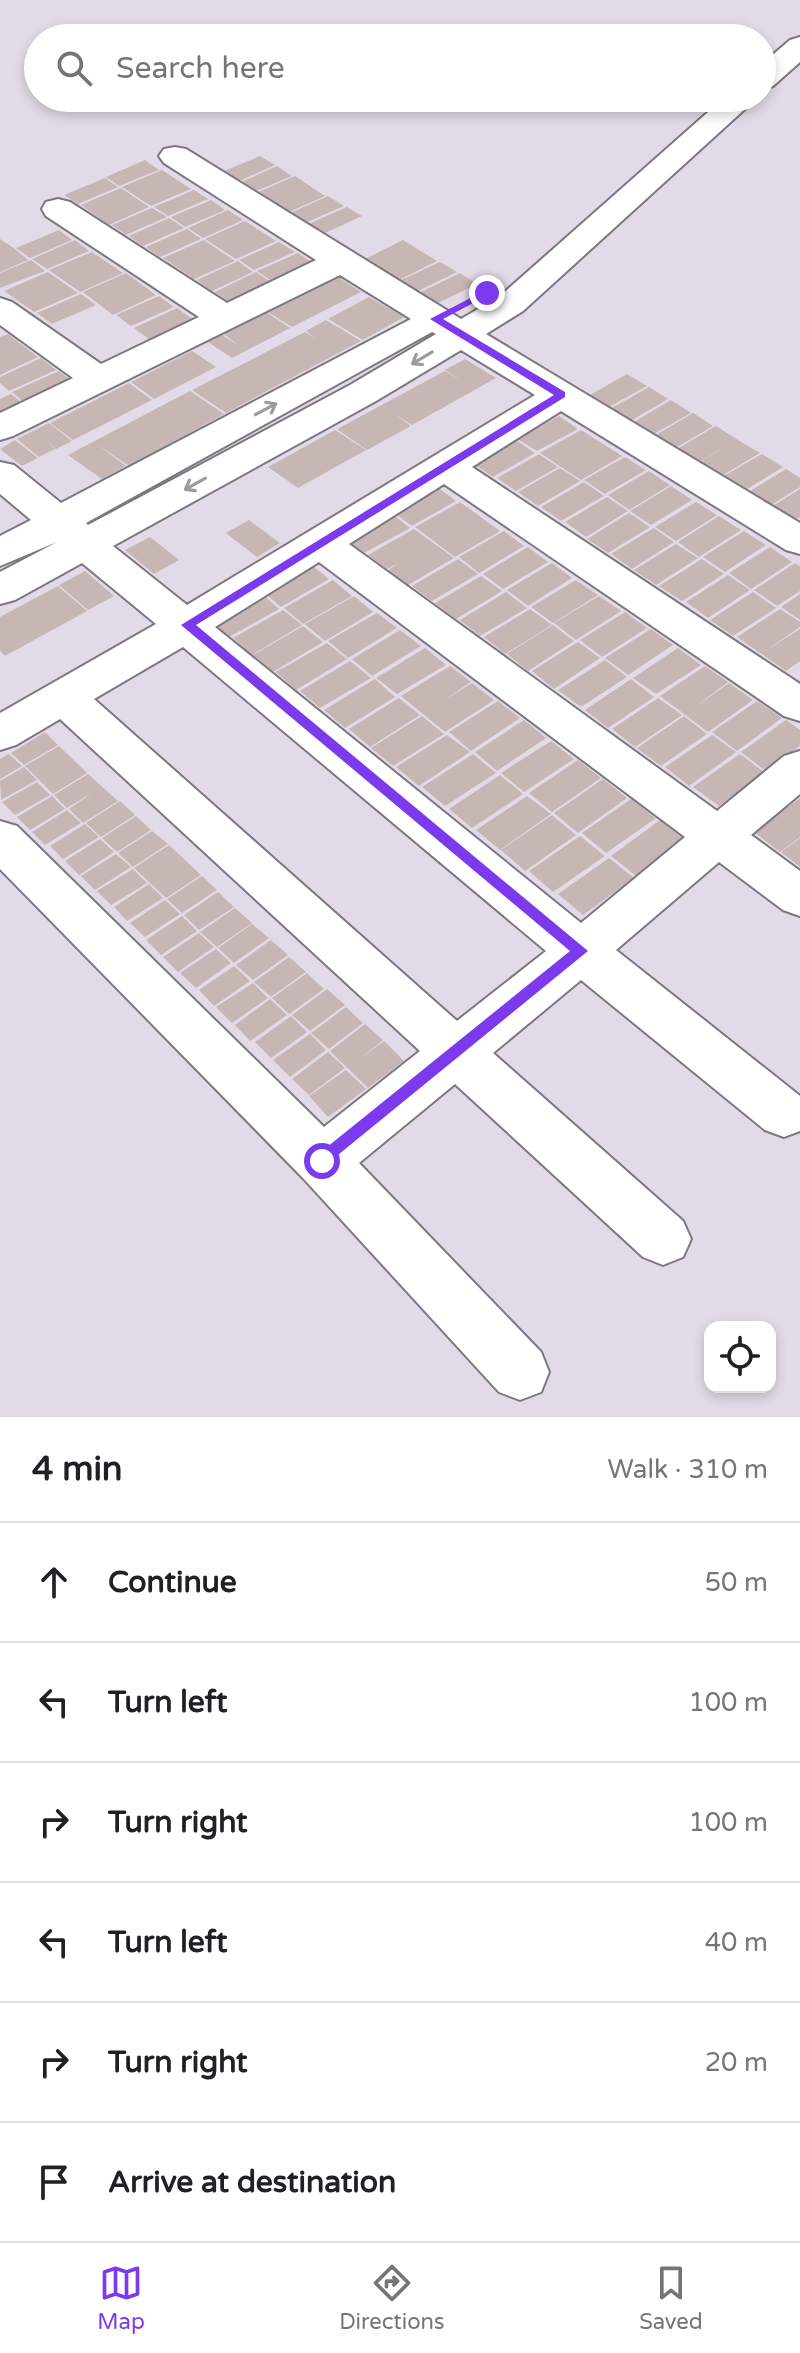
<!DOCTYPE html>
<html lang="en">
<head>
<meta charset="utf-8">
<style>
  body { margin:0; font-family:"Varela Round",sans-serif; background:#f2f2f2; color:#202124 }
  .controls { position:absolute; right:24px; bottom:24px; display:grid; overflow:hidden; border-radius:16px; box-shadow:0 4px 12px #0003 }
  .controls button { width:72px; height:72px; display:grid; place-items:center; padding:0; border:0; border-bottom:2px solid #e0e0e0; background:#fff; color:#202124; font:40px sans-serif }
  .stop { position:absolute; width:24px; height:24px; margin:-18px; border:6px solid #7c3aed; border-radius:50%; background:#fff }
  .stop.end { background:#7c3aed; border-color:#fff; box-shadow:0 2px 8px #0008 }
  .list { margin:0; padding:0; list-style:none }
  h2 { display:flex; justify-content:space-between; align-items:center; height:104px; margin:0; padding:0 32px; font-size:34px }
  h2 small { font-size:26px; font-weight:400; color:#757577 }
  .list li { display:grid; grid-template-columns:52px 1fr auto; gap:24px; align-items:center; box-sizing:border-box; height:120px; padding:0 32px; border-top:2px solid #e0e0e0 }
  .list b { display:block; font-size:30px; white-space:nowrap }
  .list em { font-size:26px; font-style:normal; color:#757577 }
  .icon { flex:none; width:44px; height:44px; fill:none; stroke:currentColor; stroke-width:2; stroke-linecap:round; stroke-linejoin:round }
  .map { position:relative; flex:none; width:800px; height:1417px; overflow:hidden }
  .search { position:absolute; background:#fff; box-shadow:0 4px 12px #0003; left:24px; right:24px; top:24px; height:88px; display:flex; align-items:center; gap:20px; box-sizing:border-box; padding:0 28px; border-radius:44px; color:#757577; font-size:30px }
  .sheet { height:824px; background:#fff }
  nav { display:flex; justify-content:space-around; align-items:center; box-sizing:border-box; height:112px; border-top:2px solid #e0e0e0; background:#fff; font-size:22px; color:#757577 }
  nav a { display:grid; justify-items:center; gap:4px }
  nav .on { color:#7c3aed }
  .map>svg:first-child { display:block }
  .building { fill:#c6b7b4 }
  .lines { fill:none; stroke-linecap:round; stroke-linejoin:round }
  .minor-casing { stroke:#7d7782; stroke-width:4 }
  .minor { fill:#fff; fill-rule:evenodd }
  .oneway { stroke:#9c9c9d }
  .route { fill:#7c3aed }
</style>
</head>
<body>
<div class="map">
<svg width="800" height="1417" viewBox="0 0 800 1417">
  <rect width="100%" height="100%" fill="#e2dbe7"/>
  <path class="building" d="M260,156L275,165L237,182L222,172Z
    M145,160L159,170L119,186L106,177Z
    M277,166L292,176L254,192L239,183Z
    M162,170L191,189L151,206L122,187Z
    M295,176L325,196L287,213L256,193Z
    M105,178L118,187L78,204L64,195Z
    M121,188L149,207L109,225L81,205Z
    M194,190L208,199L168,216L154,207Z
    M328,196L344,206L305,223L290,213Z
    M211,200L225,210L185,227L171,217Z
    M347,207L362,216L323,234L308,224Z
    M152,208L167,217L126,235L112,225Z
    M228,210L243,220L203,238L188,228Z
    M169,218L184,228L143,246L129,236Z
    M245,221L276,241L236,259L205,239Z
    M187,229L201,239L160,257L146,247Z
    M59,230L72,240L30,258L16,248Z
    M0,239L15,249L28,260L0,272Z
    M75,240L89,251L47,269L32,259Z
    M204,240L235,261L194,279L163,258Z
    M403,240L437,261L399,280L365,259Z
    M279,242L295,252L254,270L239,260Z
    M92,252L123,273L80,292L49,270Z
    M298,253L313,263L273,282L257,271Z
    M31,260L45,271L0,288V273Z
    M238,261L253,272L212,291L197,280Z
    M440,262L457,272L418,291L401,280Z
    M48,272L78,293L34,312L4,291Z
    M256,272L272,283L230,302L215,292Z
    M126,273L156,295L113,315L83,292Z
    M460,273L477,284L438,303L421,292Z
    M338,277L361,292L292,327L268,312Z
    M81,294L96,305L52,324L37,313Z
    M159,296L174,307L131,326L116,315Z
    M369,297L404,317L363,340L328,319Z
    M177,308L192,319L149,339L134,328Z
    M266,312L290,328L232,358L208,342L222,335L239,346L224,334Z
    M326,320L361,341L226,413L192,390L305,332L315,338L306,331Z
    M8,334L38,357L0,375V337Z
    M192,351L216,367L154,399L131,382Z
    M41,358L56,370L9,391L0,383V377Z
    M465,359L496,378L412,425L395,414L411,426L367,450L337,429L445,371L462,381L445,370Z
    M59,371L74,383L27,405L12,392Z
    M627,374L647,386L607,408L588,396Z
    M129,383L152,400L73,440L50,423Z
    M649,387L668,399L629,422L610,409Z
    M190,391L224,414L129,466L97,444L126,466L102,479L68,455Z
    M11,394L26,406L0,418V399Z
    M671,400L691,413L652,435L632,423Z
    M693,413L713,426L674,449L654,436Z
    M559,416L578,429L537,451L518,439Z
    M49,423L72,441L56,449L47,442L55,449L39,457L17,439Z
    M716,426L738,440L760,453L720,477L699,463L731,443L698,463L677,449Z
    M335,430L366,450L298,488L268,467Z
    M581,430L622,456L581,480L540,453Z
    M15,440L38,458L22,466L0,449Z
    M516,440L535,453L493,477L474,464Z
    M539,454L558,467L516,491L497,478Z
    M762,454L783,467L744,491L722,477Z
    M625,457L646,470L605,494L584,480Z
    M560,468L580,481L538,506L518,492Z
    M786,469L800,478V487L768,507L747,493Z
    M649,471L670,485L629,510L608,495Z
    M584,482L604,496L561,521L541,507Z
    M671,486L692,500L651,525L630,511Z
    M437,487L456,501L412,526L393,512Z
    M800,489V517L793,522L771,507Z
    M607,497L628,511L586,537L565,522Z
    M460,502L500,531L455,557L415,527Z
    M696,502L717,515L676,541L655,527Z
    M391,513L410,528L364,553L345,539Z
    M629,513L650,527L608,553L587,539Z
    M719,516L741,530L699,557L678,542Z
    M249,520L280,543L257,557L226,533Z
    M654,528L674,542L632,569L611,554Z
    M414,529L454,558L408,585L388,570L399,563L387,569L368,555Z
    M504,531L524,546L479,573L459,557Z
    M744,531L766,545L725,572L703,557Z
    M150,537L179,560L154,574L125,550Z
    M676,544L698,558L656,585L634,570Z
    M528,547L548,562L503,589L483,574Z
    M770,547L792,562L751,589L729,573Z
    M458,559L478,574L432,601L412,586Z
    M702,559L724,574L682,601L659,586Z
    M552,563L572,578L528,606L507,590Z
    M795,563L800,566V591L777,606L754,590Z
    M310,564L329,579L281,607L262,591Z
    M85,571L114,596L88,610L59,585Z
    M728,575L750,590L708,618L686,602Z
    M481,576L502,591L456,619L435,603Z
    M333,580L352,596L303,624L284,608Z
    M576,580L598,595L553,623L531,607Z
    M58,586L87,611L5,656L0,651V617Z
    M506,592L527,608L480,636L460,620Z
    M753,592L776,608L733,636L710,620Z
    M261,593L279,609L229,637L210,621Z
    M800,594V620L781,607Z
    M354,596L373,612L325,641L305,624Z
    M599,596L621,611L576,640L554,623Z
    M530,609L552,625L505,654L484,637Z
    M780,609L800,622V627L765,651L800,629V661L786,671L737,637Z
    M283,610L302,625L252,655L233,638Z
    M625,612L647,628L602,657L580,640Z
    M377,613L397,628L348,658L328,641Z
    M553,625L574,641L528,671L507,654Z
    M303,626L323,642L273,672L253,655Z
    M651,629L673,645L628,675L605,658Z
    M400,630L421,646L372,676L352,659Z
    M578,642L600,658L554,689L532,671Z
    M327,643L347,659L296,690L276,672Z
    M425,648L446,665L397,694L376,678Z
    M678,648L701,665L656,694L633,678Z
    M605,660L627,677L581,707L558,690Z
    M350,661L371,678L320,708L300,691Z
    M450,666L471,682L443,701L472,683L494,700L445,732L401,696Z
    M705,666L728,682L694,708L729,683L753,700L708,732L660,696Z
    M375,679L395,697L345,728L324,710Z
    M631,679L654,697L608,728L585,710Z
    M399,698L420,715L370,747L349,729Z
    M658,698L682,715L635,747L612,729Z
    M498,701L520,718L471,751L449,732Z
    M757,701L782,718L737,751L712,732Z
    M422,716L444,734L393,766L371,748Z
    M684,716L707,734L661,766L637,748Z
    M524,720L546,738L497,771L475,752Z
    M786,720L800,730V746L766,771L741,752Z
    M45,732L58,745L24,765L11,753Z
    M447,735L470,752L419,786L396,767Z
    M712,735L736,752L689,786L665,767Z
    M551,741L574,759L524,792L501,773Z
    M59,746L87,773L53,794L25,766Z
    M9,754L22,766L0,779V759Z
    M473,754L496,773L445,806L422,787Z
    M740,754L765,773L719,806L693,787Z
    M578,760L601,778L552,812L529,793Z
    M24,767L37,780L1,800L0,781Z
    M88,774L118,801L83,823L69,809L92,793L67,808L54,795Z
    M500,775L523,794L472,828L449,809Z
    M603,779L627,798L578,833L554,813Z
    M37,782L50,795L15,815L2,802Z
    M52,796L65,809L30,830L17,817Z
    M527,796L551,814L500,850L476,830Z
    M800,798V837L780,852L754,832Z
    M631,799L656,818L606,853L582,833Z
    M120,801L135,815L101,837L86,823Z
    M67,810L81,823L45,845L32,832Z
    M552,815L576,835L525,871L501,850Z
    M136,816L151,830L117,852L102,838Z
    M660,820L685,840L636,876L611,856Z
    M85,824L99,837L63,859L50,846Z
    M152,831L168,844L133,867L118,853Z
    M580,836L605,856L553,892L529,871Z
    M800,838V867L781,852Z
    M100,839L114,852L79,875L65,861Z
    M169,845L201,875L166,898L134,868Z
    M116,854L131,867L95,890L81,876Z
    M609,858L634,878L583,915L558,894Z
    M133,869L147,883L111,905L97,891Z
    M202,876L217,890L182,913L167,899Z
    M149,884L163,898L127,921L114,907Z
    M218,892L234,907L199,930L184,915Z
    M165,900L180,914L145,937L130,923Z
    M235,908L252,923L217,947L200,932Z
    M182,916L197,931L161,955L146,940Z
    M252,924L269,938L234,963L218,948Z
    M199,933L214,947L178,972L163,957Z
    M271,940L288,955L253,980L236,965Z
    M216,949L231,963L196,988L180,973Z
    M289,957L306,972L271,997L254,982Z
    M234,966L250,981L214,1006L199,990Z
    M307,973L324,989L289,1014L272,998Z
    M253,983L268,998L232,1023L216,1007Z
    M327,989L345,1005L310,1031L292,1015Z
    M270,999L287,1015L250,1041L235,1025Z
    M346,1007L363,1023L329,1049L311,1033Z
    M291,1016L307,1032L271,1058L255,1042Z
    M365,1024L383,1040L361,1058L384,1041L404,1061L368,1088L330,1051Z
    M310,1034L326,1050L290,1077L273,1060Z
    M328,1052L345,1068L309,1095L292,1079Z
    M346,1070L366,1089L328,1117L309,1096Z"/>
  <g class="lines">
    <g class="minor-casing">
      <path id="minor" d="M800,37V62L773,86L762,89V64L790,40Z
        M724,98H757L523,311L486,334L800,523V554L786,550L561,411L472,467L800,684V721L784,716L444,484L349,544L717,811L784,756L800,751V794L751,835L800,871V916L783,910L719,862L616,950L800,1096V1131L784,1137L765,1130L581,980L493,1053L683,1221L691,1239L683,1257L663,1265L643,1257L455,1084L359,1163L541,1352L549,1372L541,1392L520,1400L499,1392L303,1178L0,869V821L17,826L324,1127L420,1051L60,719L16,745L0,750V713L156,624L82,563L15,600L0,604V572L57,542L0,566V536L31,520L0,494V462L14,465L61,503L411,319L340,275L13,436L0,440V413L73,378L0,325V298L12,302L101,364L199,317L46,216L42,209L46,202L58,199L70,202L227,303L316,260L164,163L159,156L164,149L175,147L186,149L461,319L499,297ZM432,332L436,334L350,385L88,525L86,523ZM461,350L535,395L187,605L113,546L376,401ZM319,562L685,837L581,923L215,627ZM183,647L546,951L457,1021L94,699Z"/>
    </g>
    <use href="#minor" class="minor"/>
  </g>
  <defs><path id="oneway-shaft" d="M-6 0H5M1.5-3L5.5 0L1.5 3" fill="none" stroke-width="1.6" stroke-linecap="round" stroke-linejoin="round" transform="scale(2)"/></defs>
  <g class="oneway">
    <use href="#oneway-shaft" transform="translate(422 358) rotate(149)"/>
    <use href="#oneway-shaft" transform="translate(266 409) rotate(-28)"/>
    <use href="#oneway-shaft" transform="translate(195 484) rotate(151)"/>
  </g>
  <path class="route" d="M484,291L492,293L443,319L565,392V397L196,625L588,951L322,1168L316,1166V1156L570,951L181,625L554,395L430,319Z"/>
</svg>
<div class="controls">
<button><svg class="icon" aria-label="locate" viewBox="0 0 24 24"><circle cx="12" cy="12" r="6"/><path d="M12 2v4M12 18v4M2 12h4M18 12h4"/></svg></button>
</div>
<div class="stop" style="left:322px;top:1161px"></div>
<div class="stop end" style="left:487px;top:293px"></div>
<div class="search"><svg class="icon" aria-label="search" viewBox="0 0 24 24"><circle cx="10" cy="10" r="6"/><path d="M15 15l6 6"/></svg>Search here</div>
</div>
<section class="sheet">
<h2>4 min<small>Walk · 310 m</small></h2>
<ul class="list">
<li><svg class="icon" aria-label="ahead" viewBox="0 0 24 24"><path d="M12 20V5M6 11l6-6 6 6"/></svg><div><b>Continue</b></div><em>50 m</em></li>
<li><svg class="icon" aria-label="left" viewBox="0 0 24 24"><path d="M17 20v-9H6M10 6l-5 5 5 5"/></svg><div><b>Turn left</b></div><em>100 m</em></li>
<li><svg class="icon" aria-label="right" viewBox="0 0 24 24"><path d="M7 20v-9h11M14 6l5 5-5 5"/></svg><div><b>Turn right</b></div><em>100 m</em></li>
<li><svg class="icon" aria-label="left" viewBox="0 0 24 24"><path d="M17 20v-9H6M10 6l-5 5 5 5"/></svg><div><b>Turn left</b></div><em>40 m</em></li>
<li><svg class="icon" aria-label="right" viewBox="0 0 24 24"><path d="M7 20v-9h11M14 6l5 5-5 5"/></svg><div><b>Turn right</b></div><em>20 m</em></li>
<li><svg class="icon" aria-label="arrive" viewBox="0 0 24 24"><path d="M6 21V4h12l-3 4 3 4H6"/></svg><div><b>Arrive at destination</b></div></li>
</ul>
</section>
<nav>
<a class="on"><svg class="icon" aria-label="map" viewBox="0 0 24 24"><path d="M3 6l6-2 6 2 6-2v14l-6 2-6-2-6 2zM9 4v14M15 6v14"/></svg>Map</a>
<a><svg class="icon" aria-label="directions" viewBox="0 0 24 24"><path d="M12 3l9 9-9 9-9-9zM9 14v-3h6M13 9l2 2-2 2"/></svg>Directions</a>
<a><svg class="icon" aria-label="saved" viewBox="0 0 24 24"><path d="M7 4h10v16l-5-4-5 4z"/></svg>Saved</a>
</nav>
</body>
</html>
